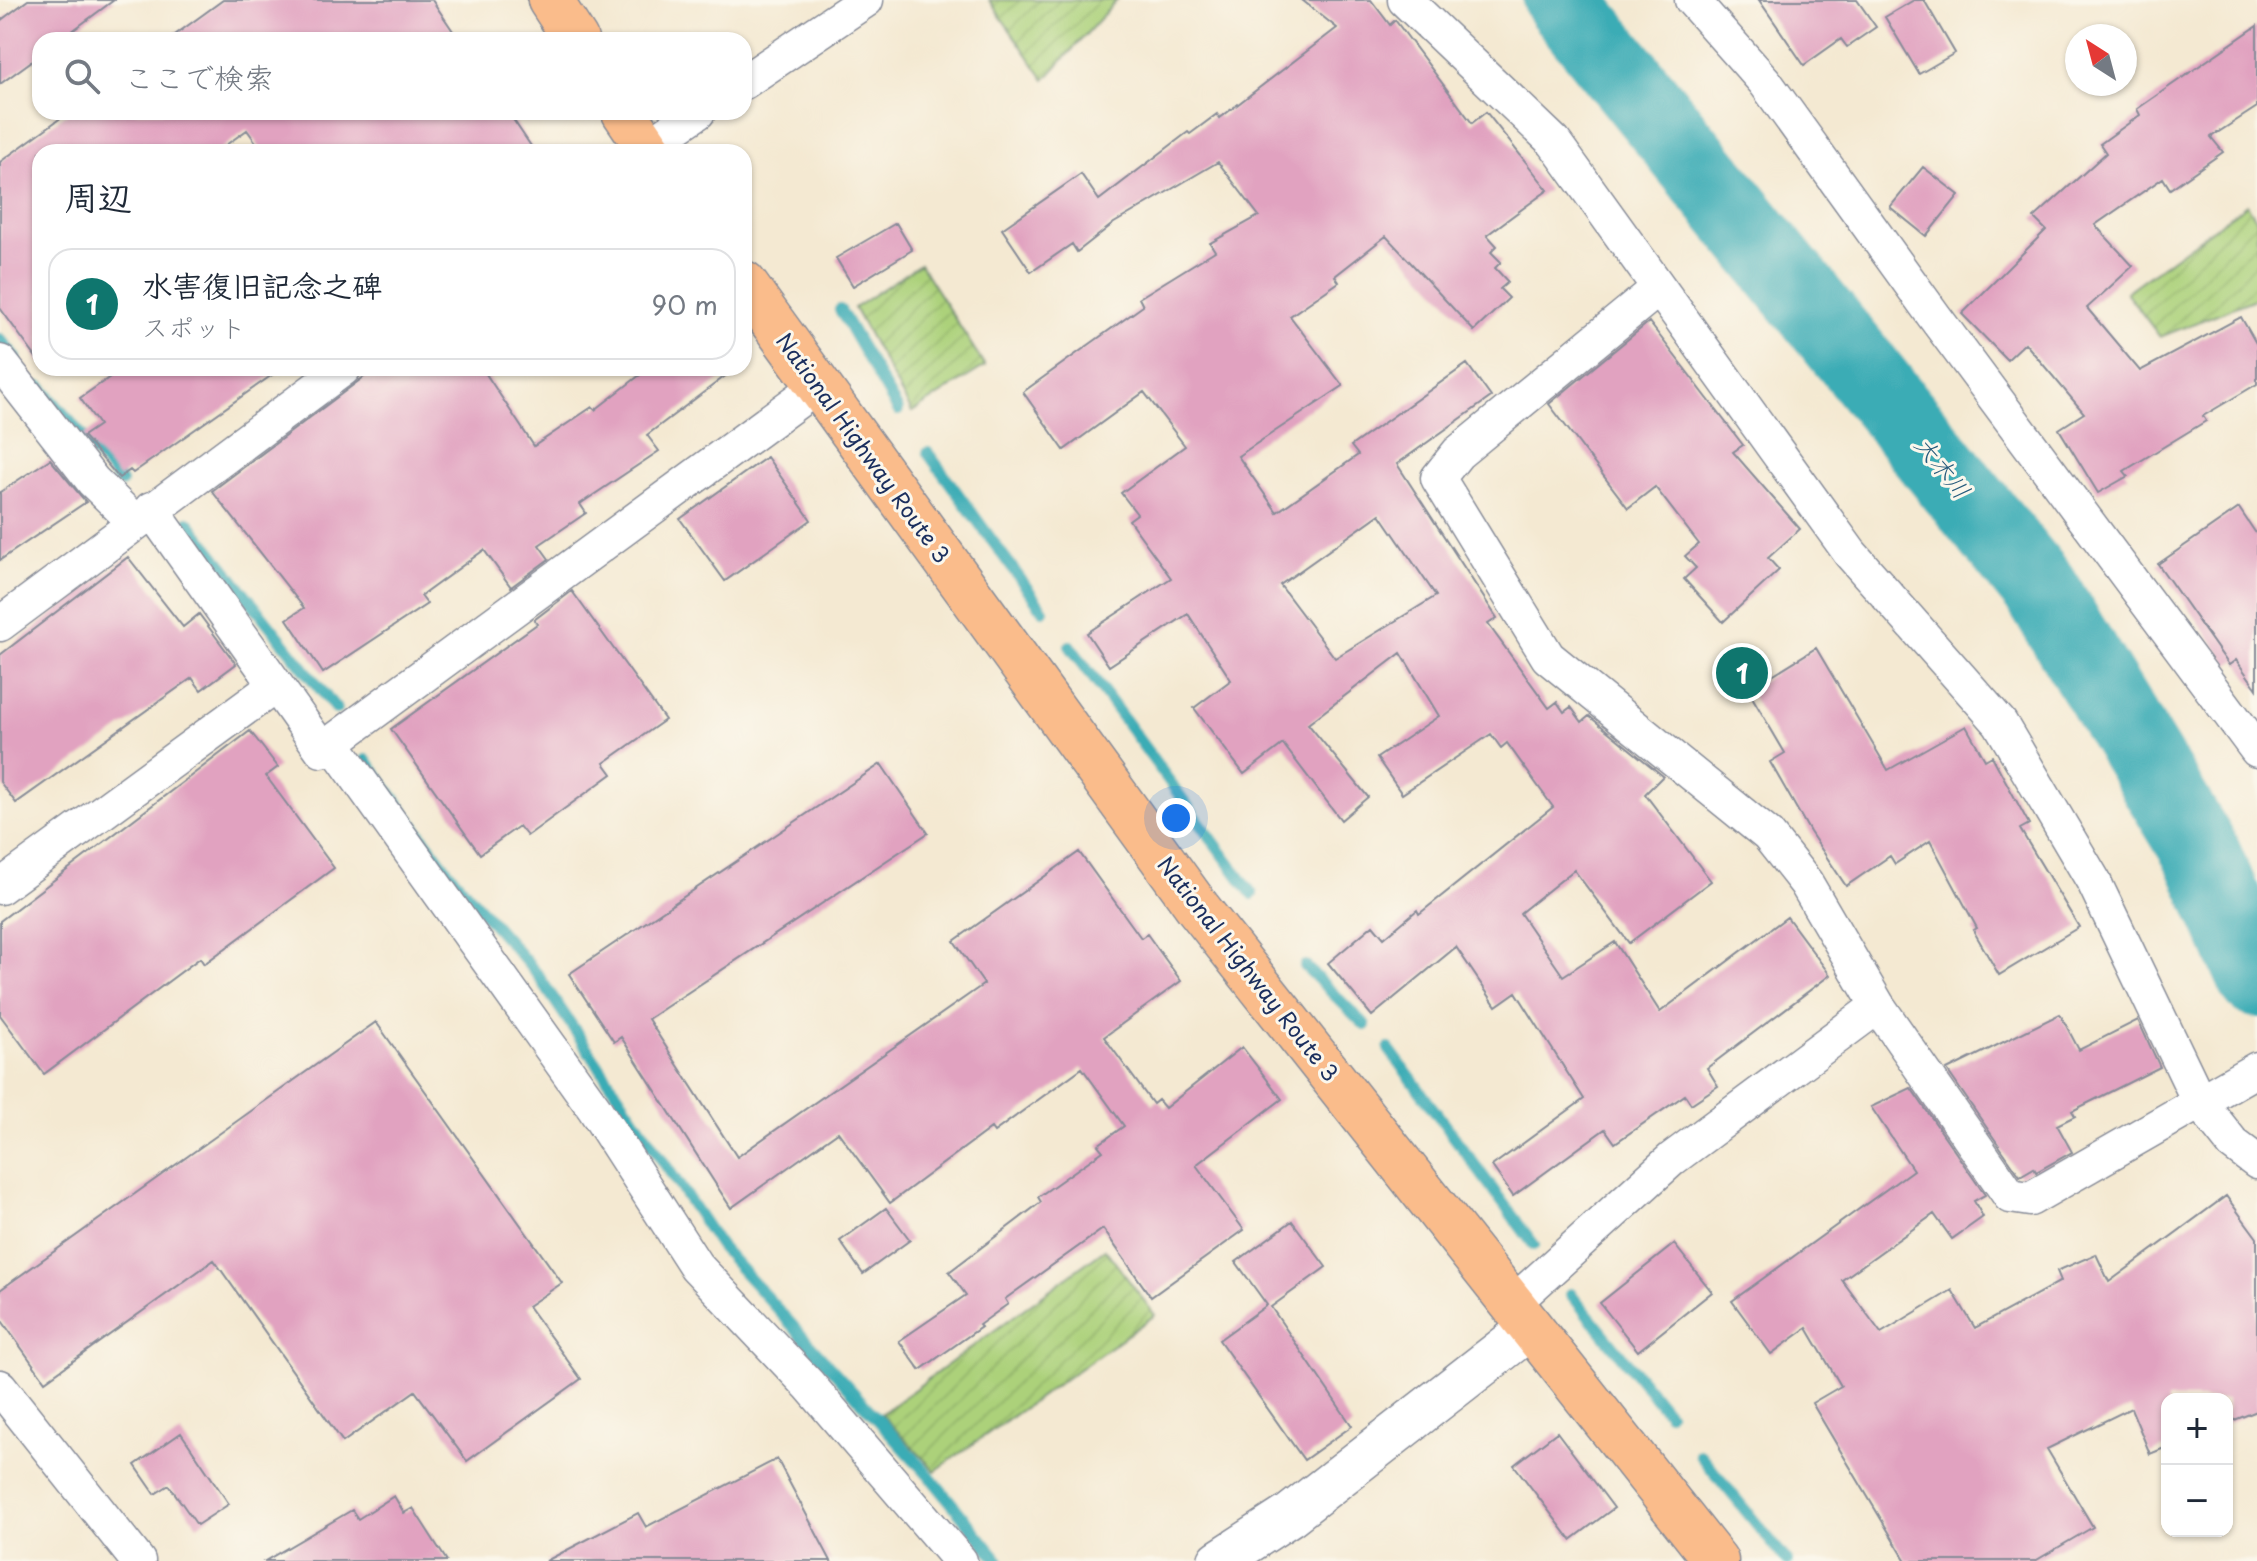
<!DOCTYPE html>
<html lang="ja">
<head>
<meta charset="utf-8">
<style>
  body { margin:0; font-family:"Playpen Sans","Klee One",sans-serif; background:#f2f2f3; color:#1f2937 }
  .controls { position:absolute; right:24px; bottom:24px; display:grid; overflow:hidden; border-radius:16px; box-shadow:0 2px 6px #0004 }
  .controls button { width:72px; height:72px; display:grid; place-items:center; padding:0; border:0; border-bottom:2px solid #e0e1e3; background:#fff; color:#1f2937; font:40px sans-serif }
  .compass { position:absolute; left:2065px; top:24px; width:72px; height:72px; border-radius:50%; background:#fff; box-shadow:0 2px 6px #0004; rotate:324deg }
  .you { position:absolute; left:1176px; top:818px; width:28px; height:28px; margin:-20px; border:6px solid #fff; border-radius:50%; background:#1a73e8; box-shadow:0 0 0 12px #1a73e833 }
  .badge { display:grid; place-items:center; width:52px; height:52px; border-radius:50%; background:#0f766e; color:#fff; font-size:26px; font-weight:700 }
  .pin { position:absolute; translate:-50% -50%; border:4px solid #fff; box-shadow:0 2px 8px #0006 }
  .list { margin:0; padding:0; list-style:none }
  h2 { display:flex; justify-content:space-between; align-items:center; height:104px; margin:0; padding:0 32px; font-size:34px }
  h2 small { font-size:26px; font-weight:400; color:#747a83 }
  .list li { display:grid; grid-template-columns:52px 1fr auto; gap:24px; align-items:center; box-sizing:border-box; height:112px; margin:0 16px 16px; padding:0 16px; border:2px solid #e0e1e3; border-radius:24px }
  .list b { display:block; font-size:30px; white-space:nowrap }
  .list p { margin:0; font-size:26px; white-space:nowrap; color:#747a83 }
  .list em { font-size:26px; font-style:normal; color:#747a83 }
  .icon { flex:none; width:44px; height:44px; fill:none; stroke:currentColor; stroke-width:2; stroke-linecap:round; stroke-linejoin:round }
  .map { position:relative; flex:none; width:2257px; height:1561px; overflow:hidden }
  .search { position:absolute; background:#fff; box-shadow:0 2px 6px #0004; left:32px; top:32px; width:720px; height:88px; display:flex; align-items:center; gap:20px; box-sizing:border-box; padding:0 28px; border-radius:24px; color:#747a83; font-size:30px }
  .panel { position:absolute; background:#fff; box-shadow:0 2px 6px #0004; left:32px; top:144px; width:720px; height:232px; border-radius:24px }
  .map>svg:first-child { display:block }
  .garden { fill:url(#garden-furrows); stroke:#64806c; stroke-width:2 }
  .lines { fill:none; stroke-linecap:round; stroke-linejoin:round }
  .stream { stroke:#3aacb5; stroke-width:12 }
  .river { stroke:#3aacb5; stroke-width:78 }
  .building { fill:#e1a2c0; fill-rule:evenodd }
  .minor-casing { stroke:#888c98; stroke-width:37 }
  .tertiary-casing { stroke:#888c98; stroke-width:45 }
  .trunk-casing { stroke:#888c98; stroke-width:47 }
  .minor { stroke:#fff; stroke-width:34 }
  .tertiary { stroke:#fff; stroke-width:42 }
  .trunk { stroke:#fabc8b; stroke-width:44 }
  .labels { text-anchor:middle; stroke-width:6; stroke-linejoin:round; paint-order:stroke }
  .street-label { font-size:22px; fill:#1b2f5e; stroke:#fbf7ec }
  .water-label { font-size:24px; font-style:italic; fill:#265b7c; stroke:#fbf7ec }
</style>
</head>
<body>
<div class="map">
<svg width="2257" height="1561" viewBox="0 0 2257 1561">
  <defs>
    <pattern id="garden-furrows" width="10" height="10" patternUnits="userSpaceOnUse" patternTransform="scale(2)"><rect width="10" height="10" fill="#acd17a"/><path d="M-1 1l2-2M0 10L10 0M9 11l2-2" fill="none" stroke="#93b46c"/></pattern>
  </defs>
  <rect width="100%" height="100%" fill="#fbf7ec"/>
  <filter id="ink" filterUnits="userSpaceOnUse"><feTurbulence type="fractalNoise" baseFrequency=".0125" numOctaves="2"/><feDisplacementMap in="SourceGraphic" scale="16" xChannelSelector="R" yChannelSelector="G"/><feConvolveMatrix kernelMatrix="1 2 1 2 8 2 1 2 1" color-interpolation-filters="sRGB"/></filter>
  <filter id="wash" filterUnits="userSpaceOnUse"><feTurbulence type="fractalNoise" baseFrequency=".006" numOctaves="4" result="noise"/><feDisplacementMap in="SourceGraphic" scale="32" xChannelSelector="R" yChannelSelector="G"/><feGaussianBlur stdDeviation="1.8" result="paint"/><feColorMatrix in="noise" values="0 0 0 0 0 0 0 0 0 0 0 0 0 0 0 0 0 1.4 0 .05"/><feComposite in="paint" operator="in"/></filter>
  <g filter="url(#wash)">
    <rect width="100%" height="100%" fill="#f4e9d2"/>
    <path class="garden" d="M989,0H1117L1045,80Z
      M2247,204L2257,220V298L2160,337L2126,292Z
      M920,264L985,366L912,412L854,308Z
      M1105,1249L1155,1315L935,1471L881,1414Z"/>
    <g class="lines">
      <path class="stream" d="M840,310L898,410
        M0,339L16,358
        M41,387L121,482
        M928,453L1043,610
        M188,522L336,709
        M1070,646L1252,894
        M366,760L450,874L537,974L720,1246L931,1478L999,1561
        M1305,966L1365,1025
        M1389,1049L1534,1245
        M1571,1294L1668,1413
        M1700,1455L1787,1561"/>
      <path class="river" d="M1562,0L2041,590L2202,854L2257,979"/>
    </g>
    <g id="blocks">
      <path class="building" d="M28,0H114L60,40H40V55L0,84V21Z
        M223,0H432L459,40H168Z
        M1302,0H1371L1390,25L1395,20L1472,123L1486,112L1548,190L1487,235L1497,246L1491,252L1501,262L1495,268L1508,282L1500,289L1509,298L1474,331L1386,236L1335,276L1339,282L1290,316L1343,386L1238,456L1277,512L1358,455L1351,446L1467,364L1491,397L1397,464L1497,618L1488,624L1549,708L1557,702L1564,712L1571,707L1582,722L1589,716L1663,776L1645,794L1711,881L1629,943L1574,870L1520,913L1563,976L1615,942L1660,1012L1787,917L1830,975L1707,1068L1718,1086L1691,1104L1685,1095L1615,1143L1605,1129L1513,1196L1492,1166L1584,1099L1516,992L1496,1006L1456,947L1372,1016L1328,963L1373,925L1384,938L1417,910L1419,914L1553,807L1507,743L1501,748L1491,734L1402,794L1377,758L1439,716L1401,653L1308,724L1368,797L1341,820L1283,744L1244,774L1194,708L1231,680L1188,614L1109,666L1087,633L1171,578L1129,520L1137,514L1121,493L1185,446L1144,392L1064,450L1023,392L1143,306L1139,298L1215,251L1210,243L1259,216L1218,162L1114,223L1077,252L1072,244L1031,272L1002,229L1081,174L1099,200L1188,132L1190,134L1217,114L1220,118L1337,28ZM1380,514L1436,596L1335,658L1280,585Z
        M1759,0H1857L1876,27L1847,47L1841,39L1804,65Z
        M1914,0H1924L1955,53L1919,74L1885,17Z
        M2257,26V107L2211,137L2223,152L2170,189L2163,178L2095,225L2133,266L2087,308L2140,371L2241,317L2257,345V384L2203,416L2206,421L2124,471L2128,476L2098,493L2059,429L2084,413L2025,343L2007,360L1962,314L2046,230L2034,218L2106,153L2100,144L2140,115L2137,109Z
        M69,112H508L535,152H263L247,130L216,152H40V363L0,308V162Z
        M1923,167L1959,195L1926,236L1890,207Z
        M896,223L912,250L853,286L836,258Z
        M1649,322L1743,445L1733,452L1800,529L1768,558L1779,570L1723,622L1684,579L1696,568L1685,556L1699,544L1655,487L1628,508L1549,404Z
        M123,368H282L133,473L130,470L119,478L83,436L99,425L80,398Z
        M376,368H482L534,446L592,407L595,410L649,368H736L647,435L659,451L580,504L586,513L539,545L549,559L511,587L484,550L421,596L427,604L323,673L287,619L304,608L212,491Z
        M767,457L811,520L725,581L680,519Z
        M50,459L86,502L0,560V492Z
        M2239,508L2257,535V689L2236,660L2229,665L2158,564Z
        M128,557L183,627L199,614L236,664L201,690L192,678L16,803L0,782V655Z
        M572,591L665,720L604,763L612,774L527,836L519,826L480,854L391,729L537,624L534,620Z
        M1816,648L1888,770L1966,726L1985,760L1992,756L2029,824L2020,829L2079,927L1999,975L1973,930L1977,928L1930,841L1895,864L1890,856L1846,886L1810,832L1770,762L1785,753L1748,690Z
        M250,731L278,767L266,776L334,868L204,964L200,958L44,1074L0,1015V921Z
        M881,764L928,833L648,1019L737,1157L984,984L954,941L1079,852L1141,938L1147,934L1181,981L1104,1037L1153,1104L1158,1100L1165,1108L1242,1047L1282,1099L1196,1165L1244,1230L1151,1297L1103,1229L1005,1299L1008,1304L979,1325L981,1327L920,1370L899,1341L966,1295L949,1272L1041,1202L1038,1197L1103,1151L1098,1145L1124,1126L1082,1068L994,1132L991,1128L890,1203L838,1132L731,1208L621,1037L614,1042L569,974Z
        M2060,1014L2079,1050L2138,1020L2160,1067L2072,1111L2075,1116L2057,1125L2072,1152L2036,1172L2034,1168L2020,1176L1947,1070Z
        M376,1022L562,1283L528,1306L581,1379L467,1461L415,1391L343,1442L214,1260L45,1381L0,1318V1290Z
        M1911,1088L1985,1195L1974,1201L1983,1217L1952,1239L1934,1214L1842,1280L1881,1333L1952,1290L1975,1328L2061,1281L2057,1271L2096,1254L2109,1282L2226,1196L2257,1238V1411L2227,1423V1399H2167V1447L2150,1454L2131,1408L2047,1449L2093,1527L2035,1561H1906L1812,1403L1841,1386L1807,1328L1771,1354L1732,1301L1913,1170L1871,1107Z
        M886,1208L910,1240L863,1274L840,1241Z
        M1292,1221L1326,1267L1271,1307L1352,1426L1304,1460L1219,1340L1267,1305L1236,1262Z
        M1674,1244L1712,1292L1638,1351L1600,1303Z
        M1557,1432L1614,1508L1571,1540L1514,1465Z
        M181,1433L229,1504L197,1525L169,1485L155,1494L135,1465Z
        M777,1459L831,1561H546L638,1513L646,1527Z
        M394,1496L404,1513L413,1508L447,1561H265L352,1510L358,1519Z"/>
    </g>
  </g>
  <g filter="url(#ink)">
    <use href="#blocks" fill-opacity="0" stroke="#888c98" stroke-width="2"/>
    <g class="lines">
      <g class="minor-casing">
        <path id="minor" d="M1405,0L1554,142L1850,553L2000,723L2094,882L2199,1101L2233,1144L2257,1162
          M1692,0L1765,82L1934,316L2257,750
          M744,82L866,0
          M639,152L698,112
          M1659,288L1458,453L1438,478L1548,657L1768,835L1806,883L1878,1006L2010,1196L2030,1199L2257,1069
          M0,362L93,481L135,522
          M151,509L322,750L818,386
          M0,624L344,368
          M332,742L594,1108L696,1266L809,1385L960,1561
          M0,887L275,686
          M1511,1305L1672,1159L1878,1006
          M0,1387L138,1561"/>
      </g>
      <g class="tertiary-casing">
        <path id="tertiary" d="M1219,1561L1290,1515L1529,1329"/>
      </g>
      <g class="trunk-casing">
        <path id="trunk" d="M550,0L576,40
          M624,112L651,152
          M744,283L1198,908L1716,1561"/>
      </g>
      <use href="#minor" class="minor"/>
      <use href="#tertiary" class="tertiary"/>
      <use href="#trunk" class="trunk"/>
    </g>
  </g>
  <g class="labels">
    <g class="street-label">
      <text transform="translate(863 448) rotate(54)" y="8">National Highway Route 3</text>
      <text transform="translate(1248 969) rotate(52)" y="8">National Highway Route 3</text>
    </g>
    <g class="water-label">
      <text transform="translate(1942 468) rotate(51)" y="8">大木川</text>
    </g>
  </g>
</svg>
<div class="controls">
<button>+</button>
<button>−</button>
</div>
<svg class="compass" viewBox="-18 -18 36 36"><path d="M0-13l5 13h-10z" fill="#e53935"/><path d="M0 13l5-13h-10z" fill="#747a83"/></svg>
<div class="you"></div>
<div class="pin badge" style="left:1742px;top:673px">1</div>
<div class="search"><svg class="icon" aria-label="search" viewBox="0 0 24 24"><circle cx="10" cy="10" r="6"/><path d="M15 15l6 6"/></svg>ここで検索</div>
<section class="panel">
<h2>周辺<small></small></h2>
<ul class="list">
<li><span class="badge">1</span><div><b>水害復旧記念之碑</b><p>スポット</p></div><em>90 m</em></li>
</ul>
</section>
</div>
</body>
</html>
